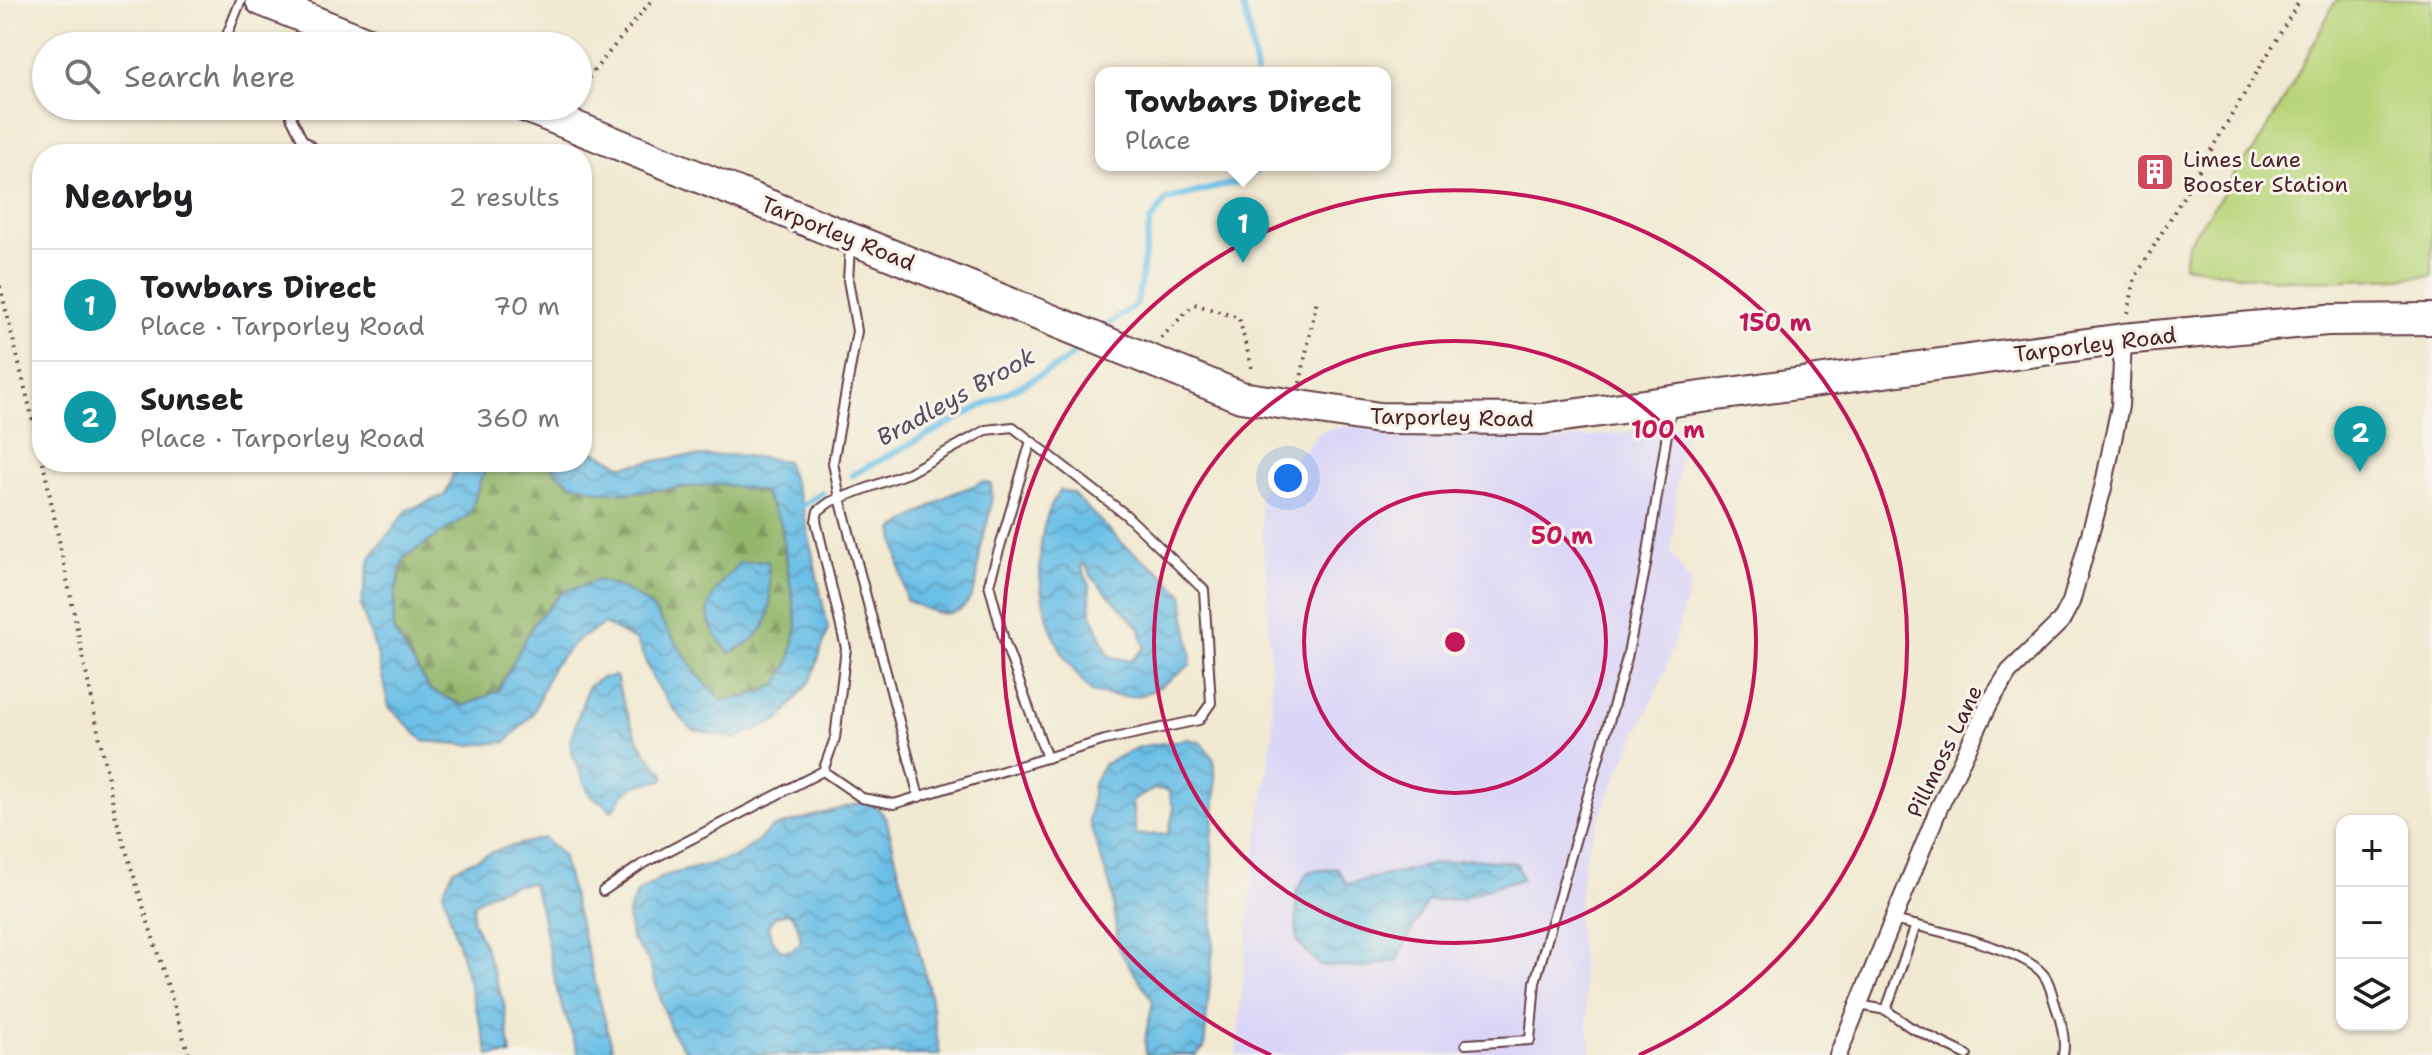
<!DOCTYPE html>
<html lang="en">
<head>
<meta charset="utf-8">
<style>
  body { margin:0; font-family:"Shantell Sans",sans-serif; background:#f2f2f2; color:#202124 }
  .controls { position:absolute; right:24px; bottom:24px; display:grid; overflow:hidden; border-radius:16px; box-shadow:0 2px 6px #0004 }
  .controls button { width:72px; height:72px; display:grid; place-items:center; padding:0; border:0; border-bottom:2px solid #e0e0e0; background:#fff; color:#202124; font:40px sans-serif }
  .you { position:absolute; left:1288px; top:478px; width:28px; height:28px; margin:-20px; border:6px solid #fff; border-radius:50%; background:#1a73e8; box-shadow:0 0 0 12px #1a73e833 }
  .badge { display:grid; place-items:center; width:52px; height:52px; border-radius:50%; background:#d1495b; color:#fff; font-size:26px; font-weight:700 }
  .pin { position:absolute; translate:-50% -66px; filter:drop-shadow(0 2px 4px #0008) }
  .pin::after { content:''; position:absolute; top:42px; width:28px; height:24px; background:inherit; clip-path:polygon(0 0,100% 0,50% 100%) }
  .popup { position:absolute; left:1095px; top:67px; width:296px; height:104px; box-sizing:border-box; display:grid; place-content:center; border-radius:16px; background:#fff; filter:drop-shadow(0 2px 6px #0005); font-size:26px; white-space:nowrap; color:#757577 }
  .popup b { font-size:30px; color:#202124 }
  .popup::after { content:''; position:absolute; left:50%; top:100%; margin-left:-16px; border:16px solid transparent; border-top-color:#fff }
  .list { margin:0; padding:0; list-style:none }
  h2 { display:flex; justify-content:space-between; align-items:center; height:104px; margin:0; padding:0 32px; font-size:34px }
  h2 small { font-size:26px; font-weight:400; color:#757577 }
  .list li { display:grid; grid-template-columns:52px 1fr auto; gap:24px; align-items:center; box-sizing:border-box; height:112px; padding:0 32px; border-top:2px solid #e0e0e0 }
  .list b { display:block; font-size:30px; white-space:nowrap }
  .list p { margin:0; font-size:26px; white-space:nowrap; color:#757577 }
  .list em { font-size:26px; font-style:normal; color:#757577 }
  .icon { flex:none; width:44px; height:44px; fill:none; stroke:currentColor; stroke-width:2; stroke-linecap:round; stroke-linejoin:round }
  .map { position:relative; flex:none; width:2432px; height:1055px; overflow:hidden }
  .search { position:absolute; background:#fff; box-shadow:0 2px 6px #0004; left:32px; top:32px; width:560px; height:88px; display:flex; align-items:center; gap:20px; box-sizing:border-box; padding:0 28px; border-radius:44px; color:#757577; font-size:30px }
  .panel { position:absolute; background:#fff; box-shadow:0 2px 6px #0004; left:32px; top:144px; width:560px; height:328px; border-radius:32px }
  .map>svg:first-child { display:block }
  .built { fill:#dbd6f7 }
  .green { fill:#b9d57b; stroke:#827a53; stroke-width:2 }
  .forest { fill:url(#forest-firs); stroke:#6e6a4b; stroke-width:2 }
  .water { fill:url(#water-waves); stroke:#5a6f89; stroke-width:2; fill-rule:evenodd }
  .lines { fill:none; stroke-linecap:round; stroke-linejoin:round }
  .stream { stroke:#6bbfe7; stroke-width:6 }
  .lane-casing { stroke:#633d44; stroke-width:12 }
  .street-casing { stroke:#633d44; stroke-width:20 }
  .highway-casing { stroke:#633d44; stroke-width:34 }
  .path { stroke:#633d44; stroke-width:4; stroke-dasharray:2 6; stroke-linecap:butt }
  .lane { stroke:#fff; stroke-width:8 }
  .street { stroke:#fff; stroke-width:16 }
  .highway { stroke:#fff; stroke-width:30 }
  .ring { fill:none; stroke:#c2185b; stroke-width:4 }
  .labels { text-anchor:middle; stroke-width:6; stroke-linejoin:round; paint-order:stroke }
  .poi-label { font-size:22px; fill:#4a1f2b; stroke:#f7f3e8; text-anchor:start }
  .street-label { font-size:22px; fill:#4a1f2b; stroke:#f7f3e8 }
  .water-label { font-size:24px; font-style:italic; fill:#544f63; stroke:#f7f3e8 }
  .centre { fill:#c2185b; stroke:#f7f3e8; stroke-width:4 }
  .ring-label { font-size:24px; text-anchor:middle; font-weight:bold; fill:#c2185b; stroke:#f7f3e8; stroke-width:6; stroke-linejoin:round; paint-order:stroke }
</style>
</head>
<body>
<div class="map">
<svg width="2432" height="1055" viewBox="0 0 2432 1055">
  <defs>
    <pattern id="forest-firs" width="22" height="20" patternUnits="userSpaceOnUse" patternTransform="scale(2)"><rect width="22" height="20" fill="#92b66b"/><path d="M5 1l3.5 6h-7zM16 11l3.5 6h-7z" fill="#799358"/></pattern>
    <pattern id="water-waves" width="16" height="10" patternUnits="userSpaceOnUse" patternTransform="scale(2)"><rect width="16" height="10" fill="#6bbfe7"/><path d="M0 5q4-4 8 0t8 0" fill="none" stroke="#5a9bbb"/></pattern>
  </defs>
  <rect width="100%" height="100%" fill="#f7f3e8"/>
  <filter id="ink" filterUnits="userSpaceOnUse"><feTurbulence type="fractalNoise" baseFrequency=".0125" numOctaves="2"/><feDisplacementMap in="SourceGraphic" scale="16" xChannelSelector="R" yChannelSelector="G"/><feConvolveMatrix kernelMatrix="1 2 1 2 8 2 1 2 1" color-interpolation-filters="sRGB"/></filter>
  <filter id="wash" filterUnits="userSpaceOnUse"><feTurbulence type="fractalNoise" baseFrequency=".006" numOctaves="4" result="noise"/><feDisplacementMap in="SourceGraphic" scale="32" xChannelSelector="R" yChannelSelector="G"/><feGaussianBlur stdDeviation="1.8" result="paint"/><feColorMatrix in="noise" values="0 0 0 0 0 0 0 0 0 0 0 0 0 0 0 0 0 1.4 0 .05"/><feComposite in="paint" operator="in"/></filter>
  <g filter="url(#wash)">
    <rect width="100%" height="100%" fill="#f1e9d2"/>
    <path class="built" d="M1690,425L1680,446L1671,554L1691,584L1666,670L1600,815L1583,864L1577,921L1591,1055H1236L1254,861L1273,732L1268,604L1259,495L1322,431L1346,426L1541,442Z"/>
    <path class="green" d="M2336,0H2432V276C2369,280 2302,284 2239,275C2221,273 2203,268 2184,266L2187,244L2222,195L2236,171L2254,150L2285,98Z"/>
    <path class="forest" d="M492,462H546L570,483L604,492H636L721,484L763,492L781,523L797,626L790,662L777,685L746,697L722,700L698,675L651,606L534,623L498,691L464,706L430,690L393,629L395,594L404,558L470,514L481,478Z"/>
    <path class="water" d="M582,445L623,466L679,457L738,455L786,461L803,508L828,629L812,678L780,720L734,739L691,729L670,705L653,679L637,641L605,624L577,640L552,667L533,714L506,742L469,745L424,741L389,707L377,654L361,607L370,558L407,510L445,495L458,462H491L481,478L470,514L404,558L395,594L393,630L430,690L464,706L498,691L534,623L562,592L599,580L626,590L651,606L698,675L722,700L746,697L777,685L790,661L797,626L781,523L763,492L721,484L636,492H604L570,483L546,462H582Z
      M983,482L991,484C994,505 986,526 981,546C978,559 979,572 976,584C964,627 935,614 906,600L893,530L949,495Z
      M1060,490L1072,493L1126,547L1158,570L1183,595L1191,654L1190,665C1148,695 1144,703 1091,692C1081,679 1069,666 1062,652C1036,605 1030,535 1060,490ZM1084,563L1092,577L1140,628L1144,648L1131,661L1109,656L1091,613L1089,584L1081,566Z
      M768,561C770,607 779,631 730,653C693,612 708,599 739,563Z
      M616,676C624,712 637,748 664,773V780C652,782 634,784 624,794C618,800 619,806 611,811L605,804L590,796L571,750L570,740L588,687L601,678Z
      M1189,739L1202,743L1214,760L1216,788L1212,841L1213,947L1204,1048L1196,1055H1146C1143,1033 1150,1022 1153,1001L1118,949L1112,892L1089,821L1093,785L1103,765L1138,747ZM1154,789L1168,790L1174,809L1168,834L1136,835L1132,801Z
      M871,800L886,818L930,995L940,1055H689L671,1031L648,960L631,938L628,912L638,892L664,876L736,857L759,840L771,828ZM788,913C798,918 799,931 801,942L792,950L782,951L772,940L768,926L775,916Z
      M543,838L562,855L614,1055H579L558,994L539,902L532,883C508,885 492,889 474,904L472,920L485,947L504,1004L511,1055H489L443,891L454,869L500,849Z
      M1470,859L1517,863L1522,879L1485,889L1462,899L1427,901L1397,960L1360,968L1319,965L1297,941L1296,892L1308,872L1337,868L1347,884L1435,864Z"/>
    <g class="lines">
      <path class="stream" d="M1241,0L1249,28L1256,73
        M1110,323L1137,304L1150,222L1166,200L1241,181L1261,168V165
        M852,475L1061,364L1077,351
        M796,510L822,493"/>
    </g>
  </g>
  <g filter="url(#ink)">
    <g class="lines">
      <g class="lane-casing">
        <path id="lane" d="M226,46L227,35L241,0
          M297,106L291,117L302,139L321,154
          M850,247L848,280L857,331L833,463L840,498L919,797
          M823,771L862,798L894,804L1105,740L1199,720L1211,703L1204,590L1126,515L1031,441
          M603,891L641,865L823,771L835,738L846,648L816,521L818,511L830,502L908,473L986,430L1013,427L1031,441L989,584L1004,640L1047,758
          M1893,920C1926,928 2021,948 2042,973C2050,981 2052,996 2056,1007C2061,1021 2066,1040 2063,1055
          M1916,925L1886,1010L1910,1027L1967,1055
          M1859,1005L1886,1010
          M1466,1044L1530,1040L1535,982L1627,658L1646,565L1671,409"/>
      </g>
      <g class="street-casing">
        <path id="street" d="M1838,1055L1938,810L1990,702L2009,672L2061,621L2071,602L2103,488L2120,406L2123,339"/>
      </g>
      <g class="highway-casing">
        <path id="highway" d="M261,0L375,46
          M524,106L1241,397L1379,418L1542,419L2123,339L2327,320L2432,319"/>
      </g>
      <path class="path" d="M578,90L652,0
        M0,286L42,458
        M2128,313L2135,278L2300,0
        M1161,338L1194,304L1239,318L1253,373
        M1300,383L1317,299
        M43,462L116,818L189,1055"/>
      <use href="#lane" class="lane"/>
      <use href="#street" class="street"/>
      <use href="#highway" class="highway"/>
    </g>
  </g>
  <g class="ring">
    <circle cx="1455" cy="642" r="151"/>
    <circle cx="1455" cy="642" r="301"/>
    <path d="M1271 1055A452 452 0 1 1 1639 1055"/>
  </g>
  <defs>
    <g id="building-square" transform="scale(2)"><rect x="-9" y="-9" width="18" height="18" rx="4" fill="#d1495b" stroke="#f7f3e8"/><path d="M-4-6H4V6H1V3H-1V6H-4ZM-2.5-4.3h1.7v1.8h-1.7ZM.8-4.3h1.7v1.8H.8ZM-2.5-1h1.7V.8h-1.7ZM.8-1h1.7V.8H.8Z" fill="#fff"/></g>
  </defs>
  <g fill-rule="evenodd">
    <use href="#building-square" x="2155" y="172"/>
  </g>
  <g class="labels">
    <g class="poi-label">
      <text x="2183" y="167">Limes Lane<tspan x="2183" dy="25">Booster Station</tspan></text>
    </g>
    <g class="street-label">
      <text transform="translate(838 233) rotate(22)" y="8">Tarporley Road</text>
      <text transform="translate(2095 344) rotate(-7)" y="8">Tarporley Road</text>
      <text transform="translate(1452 417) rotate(1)" y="8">Tarporley Road</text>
      <text transform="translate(1944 751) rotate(-64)" y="8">Pillmoss Lane</text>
    </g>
    <g class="water-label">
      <text transform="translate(956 397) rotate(-29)" y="8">Bradleys Brook</text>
    </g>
  </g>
  <circle cx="1455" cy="642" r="12" class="centre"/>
  <g class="ring-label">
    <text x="1775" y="331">150 m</text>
    <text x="1668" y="438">100 m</text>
    <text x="1562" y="544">50 m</text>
  </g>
</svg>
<div class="controls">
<button>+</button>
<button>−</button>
<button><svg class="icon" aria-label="layers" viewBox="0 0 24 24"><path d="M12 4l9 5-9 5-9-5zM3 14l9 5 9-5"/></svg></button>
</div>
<div class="you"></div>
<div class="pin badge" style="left:1243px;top:263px;background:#0f9aa8">1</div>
<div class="popup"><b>Towbars Direct</b>Place</div>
<div class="pin badge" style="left:2360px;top:472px;background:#0f9aa8">2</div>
<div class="search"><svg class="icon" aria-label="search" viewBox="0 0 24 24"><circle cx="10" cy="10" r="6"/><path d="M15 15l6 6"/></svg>Search here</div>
<section class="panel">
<h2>Nearby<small>2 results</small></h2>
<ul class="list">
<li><span class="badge" style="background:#0f9aa8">1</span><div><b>Towbars Direct</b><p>Place · Tarporley Road</p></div><em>70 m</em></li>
<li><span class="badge" style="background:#0f9aa8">2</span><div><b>Sunset</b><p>Place · Tarporley Road</p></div><em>360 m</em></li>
</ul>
</section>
</div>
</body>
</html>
